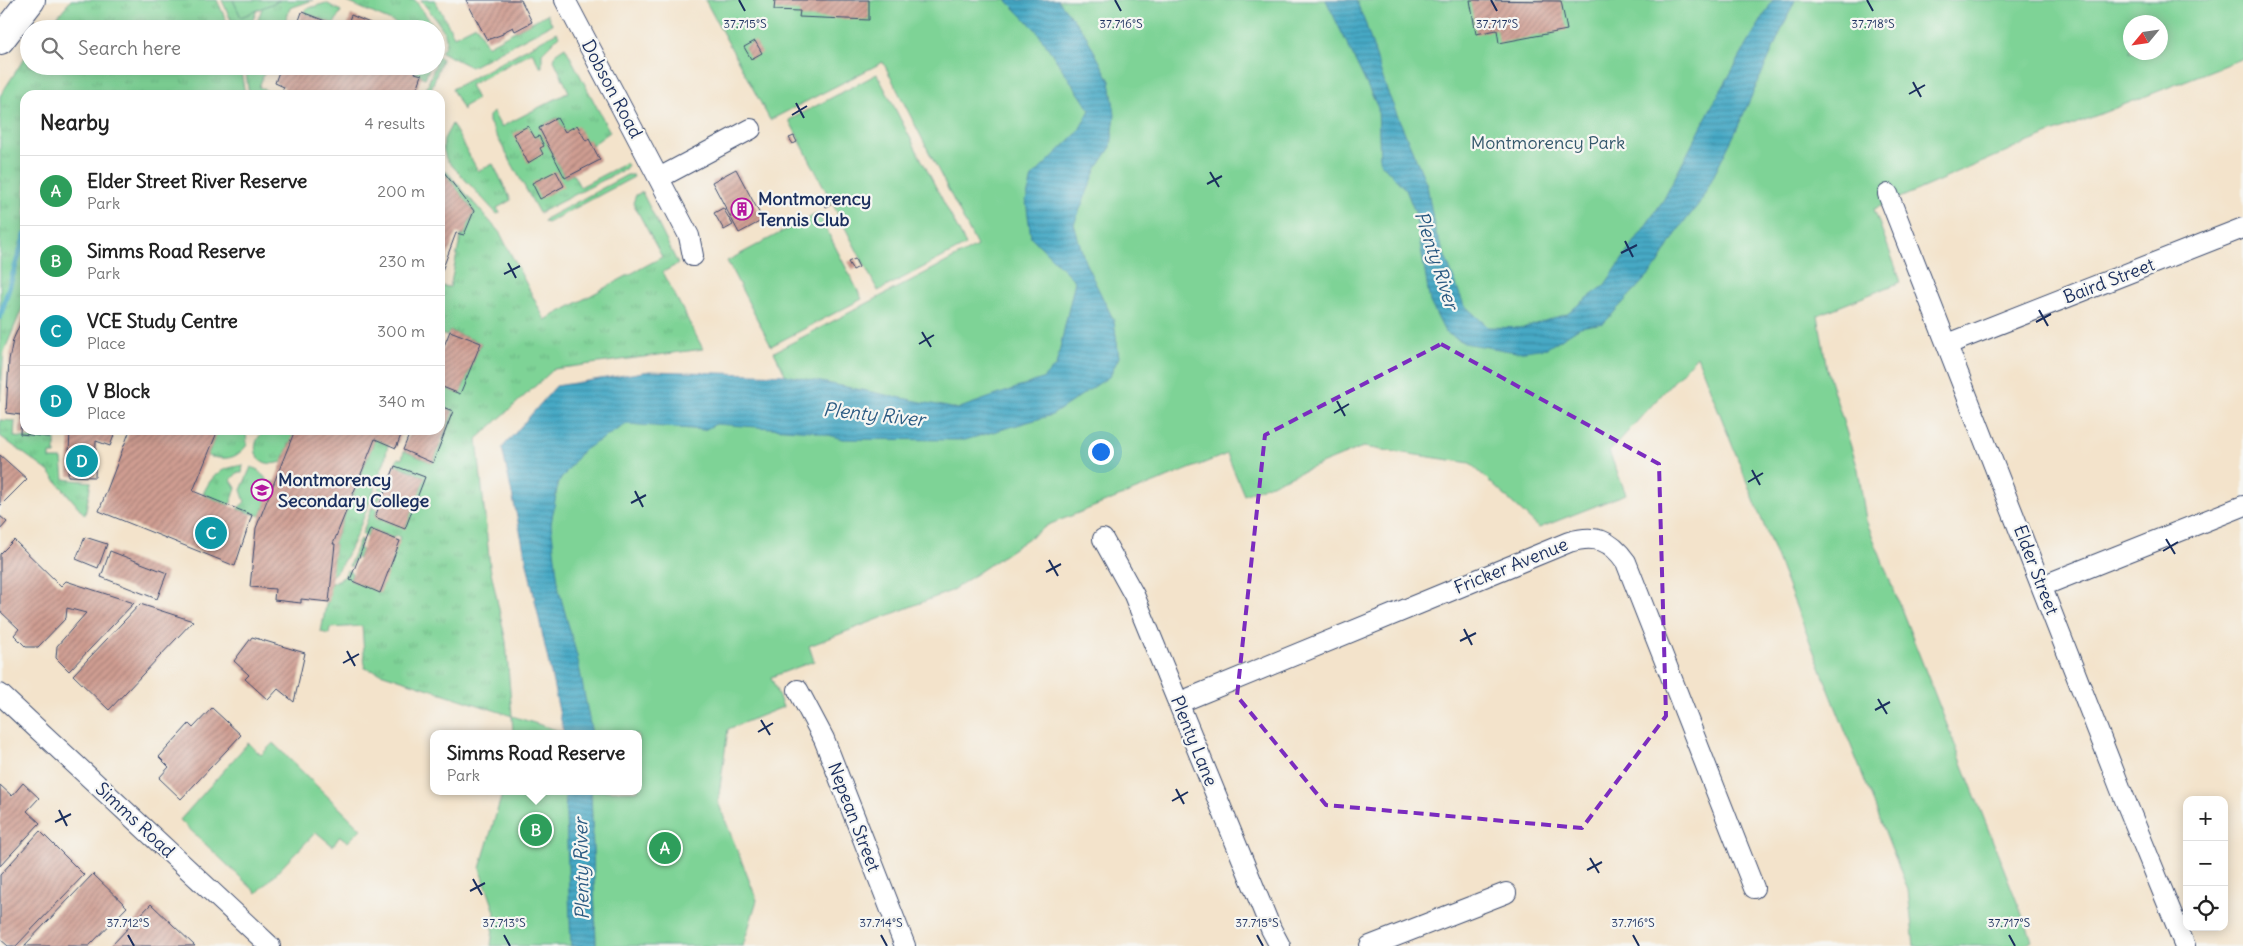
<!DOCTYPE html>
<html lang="en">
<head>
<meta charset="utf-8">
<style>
  body { margin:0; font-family:Delius,sans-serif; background:#f6f6f6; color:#222 }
  .controls { position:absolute; right:15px; bottom:15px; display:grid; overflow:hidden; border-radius:10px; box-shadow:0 2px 12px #0003 }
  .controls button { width:45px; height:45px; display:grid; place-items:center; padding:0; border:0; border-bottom:1px solid #e0e0e0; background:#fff; color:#222; font:25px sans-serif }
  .compass { position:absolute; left:2123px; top:15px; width:45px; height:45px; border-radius:50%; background:#fff; box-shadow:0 2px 12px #0003; rotate:241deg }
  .you { position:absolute; left:1100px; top:451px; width:18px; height:18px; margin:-12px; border:4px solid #fff; border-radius:50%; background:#1a73e8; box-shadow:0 0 0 8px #1a73e833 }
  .badge { display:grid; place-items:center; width:32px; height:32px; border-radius:50%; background:#7c3aed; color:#fff; font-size:16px; font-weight:700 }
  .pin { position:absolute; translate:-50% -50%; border:2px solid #fff; box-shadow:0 1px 5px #0006 }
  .popup { position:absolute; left:430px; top:730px; width:212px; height:65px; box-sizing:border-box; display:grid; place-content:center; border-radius:10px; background:#fff; filter:drop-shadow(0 1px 4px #0005); font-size:16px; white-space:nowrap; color:#767676 }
  .popup b { font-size:19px; color:#222 }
  .popup::after { content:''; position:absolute; left:50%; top:100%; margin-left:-10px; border:10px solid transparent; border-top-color:#fff }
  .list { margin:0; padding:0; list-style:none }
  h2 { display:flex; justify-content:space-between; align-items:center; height:65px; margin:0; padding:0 20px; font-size:21px }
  h2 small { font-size:16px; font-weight:400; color:#767676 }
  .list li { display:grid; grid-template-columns:32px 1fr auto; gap:15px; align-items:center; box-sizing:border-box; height:70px; padding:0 20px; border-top:1px solid #e0e0e0 }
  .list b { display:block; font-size:19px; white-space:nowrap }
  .list p { margin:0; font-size:16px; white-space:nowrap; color:#767676 }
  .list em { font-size:16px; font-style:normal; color:#767676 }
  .icon { flex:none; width:28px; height:28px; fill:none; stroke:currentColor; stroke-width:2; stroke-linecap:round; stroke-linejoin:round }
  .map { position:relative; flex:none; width:2243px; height:946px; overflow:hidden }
  .search { position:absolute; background:#fff; box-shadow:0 2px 12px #0003; left:20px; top:20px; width:425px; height:55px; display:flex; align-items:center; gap:12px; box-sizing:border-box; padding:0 18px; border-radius:28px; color:#767676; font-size:19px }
  .panel { position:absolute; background:#fff; box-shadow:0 2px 12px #0003; left:20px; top:90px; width:425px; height:345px; border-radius:15px }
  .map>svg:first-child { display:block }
  .grass { fill:url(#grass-tufts); stroke:#4c817a }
  .park { fill:#7ed396; stroke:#4c817a; fill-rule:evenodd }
  .water { fill:url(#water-rules); stroke:#306c92 }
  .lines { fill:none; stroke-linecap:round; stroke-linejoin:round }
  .stream { stroke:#46a9c5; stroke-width:5.5 }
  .building { fill:url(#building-hatch) }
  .street-casing { stroke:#3b4a6e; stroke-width:22 }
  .primary-casing { stroke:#3b4a6e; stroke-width:30 }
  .street { stroke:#fff; stroke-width:20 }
  .primary { stroke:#fff; stroke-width:28 }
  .marked { fill:none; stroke:#7b2cbf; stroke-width:4; stroke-dasharray:10 6; stroke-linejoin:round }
  .ticks { fill:none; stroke:#1b2f5e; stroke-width:2 }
  .labels { text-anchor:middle; stroke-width:4.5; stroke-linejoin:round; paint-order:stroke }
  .street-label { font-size:18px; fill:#1b2f5e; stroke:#f6f6f2 }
  .park-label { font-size:18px; fill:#34586c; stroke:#f6f6f2 }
  .poi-label { font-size:18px; font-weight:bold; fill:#1b2f5e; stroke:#f6f6f2; text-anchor:start }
  .water-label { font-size:19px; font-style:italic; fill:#2a5a82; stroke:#f6f6f2 }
  .ticks-label { font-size:12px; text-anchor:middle; fill:#1b2f5e; stroke:#f6f6f2; stroke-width:4.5; stroke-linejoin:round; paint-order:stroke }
</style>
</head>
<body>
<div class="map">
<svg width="2243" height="946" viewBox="0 0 2243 946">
  <defs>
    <pattern id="grass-tufts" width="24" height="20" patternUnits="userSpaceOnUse" patternTransform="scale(1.25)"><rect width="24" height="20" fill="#7ed396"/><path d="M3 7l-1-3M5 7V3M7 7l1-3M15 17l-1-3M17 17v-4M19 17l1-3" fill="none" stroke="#6cb584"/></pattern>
    <pattern id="water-rules" width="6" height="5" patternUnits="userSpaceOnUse" patternTransform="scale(1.25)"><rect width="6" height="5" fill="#46a9c5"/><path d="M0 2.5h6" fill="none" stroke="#3a8aa3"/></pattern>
    <pattern id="building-hatch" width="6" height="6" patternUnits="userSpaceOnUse" patternTransform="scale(1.25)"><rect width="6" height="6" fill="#cf9d91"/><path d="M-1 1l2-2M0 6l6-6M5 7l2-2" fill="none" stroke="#a7807a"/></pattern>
  </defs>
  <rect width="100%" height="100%" fill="#f6f6f2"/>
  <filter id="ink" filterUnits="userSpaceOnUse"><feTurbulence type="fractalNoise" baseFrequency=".02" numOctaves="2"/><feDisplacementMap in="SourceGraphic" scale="10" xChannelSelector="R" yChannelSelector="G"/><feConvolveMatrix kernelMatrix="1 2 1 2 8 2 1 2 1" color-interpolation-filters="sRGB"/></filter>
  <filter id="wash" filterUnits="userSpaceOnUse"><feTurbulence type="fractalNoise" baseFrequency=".0096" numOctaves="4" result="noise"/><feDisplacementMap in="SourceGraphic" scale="20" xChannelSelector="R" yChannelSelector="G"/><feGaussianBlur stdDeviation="1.12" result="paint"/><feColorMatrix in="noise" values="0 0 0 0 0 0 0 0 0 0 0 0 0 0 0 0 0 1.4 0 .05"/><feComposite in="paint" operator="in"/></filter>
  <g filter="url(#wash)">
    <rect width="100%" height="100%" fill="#f3e3cb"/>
    <path class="grass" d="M71,0H217L230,29H47Z
      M222,0H233L241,17L257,10L249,29H235Z
      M281,0H313L290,8L282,29H255L262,8Z
      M343,0H415L436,29H409Z
      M421,0H435L454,36L476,25L487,46L547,14L552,24L471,67L441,52C443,49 446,45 446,41C448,31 427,9 421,0Z
      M326,3L341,11L334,24L305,13L306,9Z
      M557,32L559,36L542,53V67H540L532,52L470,85L477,99L463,107V110L452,89Z
      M565,47L610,132L592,145L589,140L586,141L565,132L557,118L539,127L565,178L573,174L580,187L626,163L628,165L625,169L539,213L489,122V116L493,112L501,127L569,92L554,60L556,53Z
      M29,51V66H240L245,95H25V301L4,352L0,401V96Z
      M438,57L442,59L429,95H424Z
      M245,66H267L259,87L266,90L264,95H249Z
      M418,66H430L425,78L415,73Z
      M452,124L478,171L493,164L511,200L497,208L500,213L497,214L446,159L443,147L444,139Z
      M443,171L447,172L500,233L545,320L662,257L633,203L636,195L642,192L678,264L663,272L703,349L554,369L477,439L490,567L506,642L512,716L365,668L362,626L330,628L329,634L321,632L330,584L344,577L347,570L352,573L350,580L379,592L400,537L395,535L393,538L370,529L367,537L362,534L372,507L377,509L375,517L405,528L425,477L395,464L398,458L402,459L404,451L433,463L453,411L440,406V386L460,394L481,343L450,331L447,336L440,334V286L450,287L461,235H464L474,211Z
      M627,175H633L634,177L547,223L544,222L545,219Z
      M0,420L15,421L14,437L55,439V454H50V459H62L64,479L91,482L85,515L48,471L0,436Z
      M218,430H246L247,445C235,460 226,460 207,456Z
      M266,430L295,431L282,462C254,471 247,442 266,430Z
      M375,439L388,444L385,460C376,483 349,566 331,576L335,544H333Z
      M243,465L242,473H237L231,480L236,488L231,503L228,505L203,494C213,473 220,469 243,465Z
      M251,467L258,470L269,482H274L261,516L237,509L245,502L241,490Z
      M384,477L387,478L385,485L387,486L377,503H374Z
      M360,539L362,540L359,549L362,550L358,559L355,558L351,567L349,566Z"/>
    <path class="park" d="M233,0H280L241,17Z
      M705,0H2243V58L2029,142L1874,209L1901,282L1818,315L1827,370L1858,469L1866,520L2032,940L2023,946H1914L1908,890L1697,356L1609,452L1626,494L1539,528L1470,463L1363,447L1244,495L1227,454L1048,525L951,591L809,646L814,661L771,677L783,707L728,729L718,802L757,900L743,946H596L591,791H638V734H578L537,540L582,415L800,404L774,352L977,246L883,62L770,120ZM2130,22H2160V52H2130Z
      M877,74L966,245L878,291L789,120Z
      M818,213L862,299L771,346L727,261Z
      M512,716L569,734H513Z
      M248,743L261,755L273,743L361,829L348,842L340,836L333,846L316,832L257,893L180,820Z
      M503,791H579L583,946H491L495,912L480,868Z"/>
    <path class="water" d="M1006,0H1058L1085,34L1110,81L1115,115L1111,147L1097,168L1074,224L1085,262L1114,321L1119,357L1110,376L1052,415L965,440L843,439L812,431L716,424L704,430L627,424L582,451L558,483L551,524L559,591L577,656L592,734H564L502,448L556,386L650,371L786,375L957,409L1042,379L1056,366L1075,281L1031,237L1026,201L1032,177L1078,132L1090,110L1036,30Z
      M1326,0H1356L1366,25L1387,91L1427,185L1435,231L1464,305L1488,327L1523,328L1566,314L1604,286L1664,199L1713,104L1773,0H1795L1734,135L1701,201L1679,229L1657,266L1604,323L1580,327L1547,348L1516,352L1464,343L1445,332L1430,302L1415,212L1406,190L1380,162L1378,108Z
      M565,791H591L596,946H571Z"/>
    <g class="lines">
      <path class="stream" d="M0,317L25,235"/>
    </g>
    <g id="blocks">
      <path class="building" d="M466,0H521L532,22L515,31L513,27L503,32V34L487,40Z
        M775,0H869V20L799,17L800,11L774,10Z
        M1470,0L1561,1L1567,30L1499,43L1497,30L1476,34Z
        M302,12L346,29L351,15L384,29H296Z
        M755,41L762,53L751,59L744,47Z
        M281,66H418L415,73L422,75L415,95H285L281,93L284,87L275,83Z
        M557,118L565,132L577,125L586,141L589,139L600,160L565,178L539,128Z
        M528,126L535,138L539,136L544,146L540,148L543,154L528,163L513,134Z
        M794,136L797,142L793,144L789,138Z
        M440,167L474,211L464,235L456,233L440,276Z
        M736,169L763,220L739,233L712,182Z
        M556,171L564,186L540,199L532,183Z
        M827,199L830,205L826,207L823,201Z
        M723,208L733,225L724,230L714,213Z
        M855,259L859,267L853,270L848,262Z
        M25,312V430H50L49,437L20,434L21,415L6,413L9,360L13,340Z
        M450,331L481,343L460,394L440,386V356Z
        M440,406L453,411L433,463L403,450L411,430H440Z
        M70,430H116L110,446L96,441L95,477L68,476Z
        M130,430H218L193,491L252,515L235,566L99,511Z
        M295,430H381L391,434L393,430H403L396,448L375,439L333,544H335L329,602L301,599V603L274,600L275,589L250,587L256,528Z
        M0,455L27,479L0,506Z
        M395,466L425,477L405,529L375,517Z
        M0,516L7,522L0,530Z
        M370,529L400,541L380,593L350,580Z
        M85,537L107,544L98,568L76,559Z
        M14,540L61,586L66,581L134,603L69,671L56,658L57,646L86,613L67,608L66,618L38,647H26L14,635L19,629L0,611V554Z
        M110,551L167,573L157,599L101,577Z
        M140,604L193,621L109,710L73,675Z
        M252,637L305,653L294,702L278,689L268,700L245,679L249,675L234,661Z
        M212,708L241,735L181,799L159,778L169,767L159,757L189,724L193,728Z
        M23,783L39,798L27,811L40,823L0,866V785L12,796Z
        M40,831L84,875L16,946H8L0,939V875Z
        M93,874L127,907L89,946H24Z
        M151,904L195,946H111Z"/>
    </g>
  </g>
  <g filter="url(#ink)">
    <use href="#blocks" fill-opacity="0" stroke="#3b4a6e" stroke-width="1"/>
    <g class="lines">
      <g class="street-casing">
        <path id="street" d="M565,0L689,236L693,256
          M659,178L751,129
          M1888,194L2121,790L2185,946
          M1948,344L2243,228
          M1103,539L1134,595L1271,929L1280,946
          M2042,586L2243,506
          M798,690L824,739L905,946
          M0,694L270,946
          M1178,703L1569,542C1595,534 1611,540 1626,562L1754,888
          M1370,946L1506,893"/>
      </g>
      <g class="primary-casing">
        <path id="primary" d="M0,40L31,0"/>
      </g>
      <use href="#street" class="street"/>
      <use href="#primary" class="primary"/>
    </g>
  </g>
  <path class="marked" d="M1441,344L1659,464L1666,716L1582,828L1326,805L1237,696L1265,435Z"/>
  <path class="ticks" d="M739,0L745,11M1115,0L1121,11M1491,0L1497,11M1867,0L1873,11M1913,82L1921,97M1909,94L1925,85M796,103L804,118M792,115L807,106M1210,172L1219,187M1207,184L1222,176M1625,241L1633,257M1621,253L1637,245M508,263L516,278M504,274L520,266M2039,310L2048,326M2036,322L2051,314M922,332L931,347M919,344L934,335M1337,401L1345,416M1334,413L1349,404M1752,470L1760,485M1748,482L1763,473M635,491L643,507M631,503L646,495M2166,539L2175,554M2163,551L2178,542M1049,560L1058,576M1046,572L1061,564M1464,629L1472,645M1460,641L1476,633M347,651L355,666M343,663L359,654M1878,699L1887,714M1875,710L1890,702M761,720L770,735M758,732L773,723M1176,789L1184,804M1172,801L1188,792M59,810L67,826M55,822L71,814M1590,858L1599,873M1587,870L1602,862M473,879L482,895M470,891L485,883M128,935L134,946M504,935L510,946M881,935L887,946M1257,935L1263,946M1633,935L1639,946M2009,935L2015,946"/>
  <defs>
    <g id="building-ring" transform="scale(1.125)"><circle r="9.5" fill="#f6f6f2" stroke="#b5179e" stroke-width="1.5"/><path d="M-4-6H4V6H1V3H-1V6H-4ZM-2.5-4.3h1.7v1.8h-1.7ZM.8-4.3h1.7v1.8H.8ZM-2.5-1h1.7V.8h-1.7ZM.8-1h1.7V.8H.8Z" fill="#b5179e"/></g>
    <g id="school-ring" transform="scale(1.125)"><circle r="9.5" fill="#f6f6f2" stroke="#b5179e" stroke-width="1.5"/><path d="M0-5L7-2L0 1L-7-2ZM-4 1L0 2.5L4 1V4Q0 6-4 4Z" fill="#b5179e"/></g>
  </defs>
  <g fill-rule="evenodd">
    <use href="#building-ring" x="742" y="209"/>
    <use href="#school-ring" x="262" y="490"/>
  </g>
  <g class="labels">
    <g class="street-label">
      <text transform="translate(612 89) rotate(62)" y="6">Dobson Road</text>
      <text transform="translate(2109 281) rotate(-21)" y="6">Baird Street</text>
      <text transform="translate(1511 566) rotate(-22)" y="6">Fricker Avenue</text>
      <text transform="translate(2036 570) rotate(69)" y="6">Elder Street</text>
      <text transform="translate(1194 741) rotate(68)" y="6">Plenty Lane</text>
      <text transform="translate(854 817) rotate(69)" y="6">Nepean Street</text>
      <text transform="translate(135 820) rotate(43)" y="6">Simms Road</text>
    </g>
    <g class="park-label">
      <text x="1548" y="149">Montmorency Park</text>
    </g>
    <g class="poi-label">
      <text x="758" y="205">Montmorency<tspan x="758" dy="21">Tennis Club</tspan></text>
      <text x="278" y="486">Montmorency<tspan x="278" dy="21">Secondary College</tspan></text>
    </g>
    <g class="water-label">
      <text transform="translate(1437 260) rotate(72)" y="7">Plenty River</text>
      <text transform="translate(874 414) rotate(6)" y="7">Plenty River</text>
      <text transform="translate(581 869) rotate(-91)" y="7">Plenty River</text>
    </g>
  </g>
  <g class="ticks-label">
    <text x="745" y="28">37.715°S</text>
    <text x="1121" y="28">37.716°S</text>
    <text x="1497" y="28">37.717°S</text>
    <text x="1873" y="28">37.718°S</text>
    <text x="128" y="927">37.712°S</text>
    <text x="504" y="927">37.713°S</text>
    <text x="881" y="927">37.714°S</text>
    <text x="1257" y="927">37.715°S</text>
    <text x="1633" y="927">37.716°S</text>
    <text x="2009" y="927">37.717°S</text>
  </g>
</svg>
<div class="controls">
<button>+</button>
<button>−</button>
<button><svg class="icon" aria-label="locate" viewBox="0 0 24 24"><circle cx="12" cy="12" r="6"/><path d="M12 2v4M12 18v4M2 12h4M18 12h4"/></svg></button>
</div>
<svg class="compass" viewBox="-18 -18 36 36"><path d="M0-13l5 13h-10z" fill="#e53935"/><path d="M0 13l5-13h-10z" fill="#767676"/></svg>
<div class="you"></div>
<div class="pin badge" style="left:665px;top:848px;background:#2e9e5b">A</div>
<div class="pin badge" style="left:536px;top:830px;background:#2e9e5b">B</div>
<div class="popup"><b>Simms Road Reserve</b>Park</div>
<div class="pin badge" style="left:211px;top:533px;background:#0f9aa8">C</div>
<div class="pin badge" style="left:82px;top:461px;background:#0f9aa8">D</div>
<div class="search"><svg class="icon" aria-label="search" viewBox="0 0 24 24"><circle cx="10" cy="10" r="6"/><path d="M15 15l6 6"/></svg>Search here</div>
<section class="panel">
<h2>Nearby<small>4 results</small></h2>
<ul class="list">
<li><span class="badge" style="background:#2e9e5b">A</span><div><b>Elder Street River Reserve</b><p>Park</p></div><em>200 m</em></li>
<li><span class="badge" style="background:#2e9e5b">B</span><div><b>Simms Road Reserve</b><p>Park</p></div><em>230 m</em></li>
<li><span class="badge" style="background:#0f9aa8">C</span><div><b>VCE Study Centre</b><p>Place</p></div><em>300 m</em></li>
<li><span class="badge" style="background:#0f9aa8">D</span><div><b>V Block</b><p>Place</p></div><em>340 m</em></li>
</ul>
</section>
</div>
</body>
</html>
